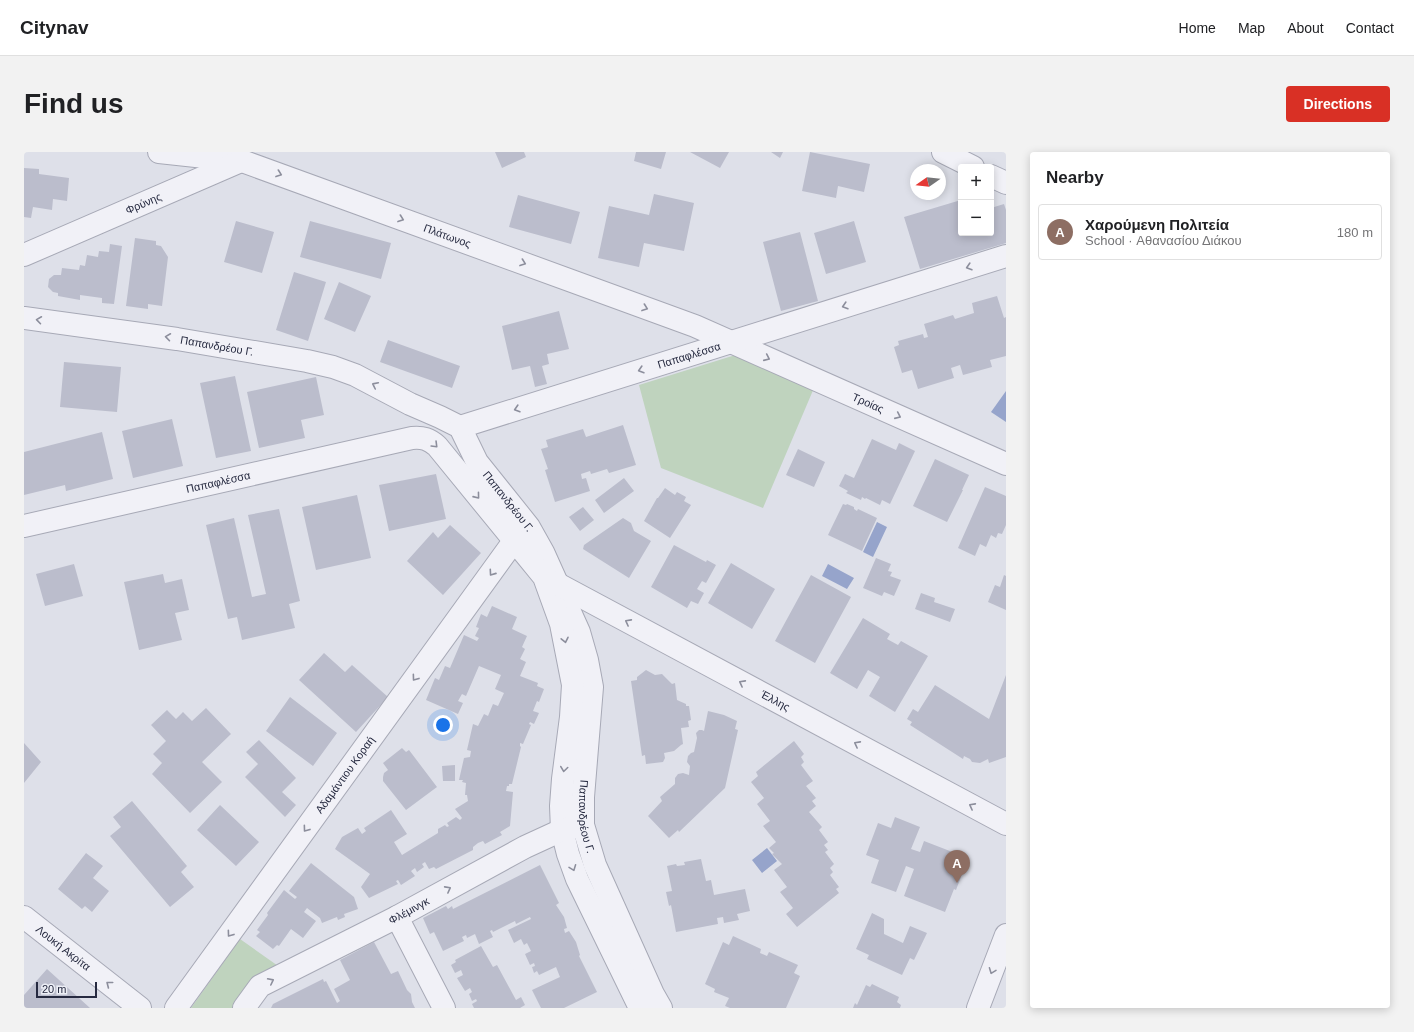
<!DOCTYPE html>
<html lang="en">
<head>
<meta charset="utf-8">
<style>
  body { margin:0; font-family:Helvetica,sans-serif; background:#f2f2f2; color:#202124 }
  .controls { position:absolute; right:12px; top:12px; display:grid; overflow:hidden; border-radius:4px; box-shadow:0 2px 10px #0003 }
  .controls button { width:36px; height:36px; display:grid; place-items:center; padding:0; border:0; border-bottom:1px solid #e0e0e0; background:#fff; color:#202124; font:20px sans-serif }
  .compass { position:absolute; left:886px; top:12px; width:36px; height:36px; border-radius:50%; background:#fff; box-shadow:0 2px 10px #0003; rotate:256deg }
  .scale { position:absolute; left:12px; bottom:10px; width:61px; box-sizing:border-box; padding-left:4px; border:2px solid #262a40; border-top:0; font-size:11px; line-height:14px; white-space:nowrap; color:#262a40; -webkit-text-stroke:3px #edeff6; paint-order:stroke }
  .you { position:absolute; left:419px; top:573px; width:14px; height:14px; margin:-10px; border:3px solid #fff; border-radius:50%; background:#1a73e8; box-shadow:0 0 0 6px #1a73e833 }
  .badge { display:grid; place-items:center; width:26px; height:26px; border-radius:50%; background:#d93025; color:#fff; font-size:13px; font-weight:700 }
  .pin { position:absolute; translate:-50% -33px; filter:drop-shadow(0 1px 2px #0008) }
  .pin::after { content:''; position:absolute; top:21px; width:14px; height:12px; background:inherit; clip-path:polygon(0 0,100% 0,50% 100%) }
  .list { margin:0; padding:0; list-style:none }
  h2 { display:flex; justify-content:space-between; align-items:center; height:52px; margin:0; padding:0 16px; font-size:17px }
  h2 small { font-size:13px; font-weight:400; color:#757577 }
  .list li { display:grid; grid-template-columns:26px 1fr auto; gap:12px; align-items:center; box-sizing:border-box; height:56px; margin:0 8px 8px; padding:0 8px; border:1px solid #e0e0e0; border-radius:4px }
  .list b { display:block; font-size:15px; white-space:nowrap }
  .list p { margin:0; font-size:13px; white-space:nowrap; color:#757577 }
  .list em { font-size:13px; font-style:normal; color:#757577 }
  .map { position:relative; flex:none; width:982px; height:856px; overflow:hidden; border-radius:4px }
  header { display:flex; align-items:center; gap:24px; box-sizing:border-box; height:56px; padding:0 20px; background:#fff; border-bottom:1px solid #e0e0e0 }
  header strong { font-size:19px }
  nav { display:flex; gap:22px; margin-inline-start:auto; font-size:14px }
  .intro { display:flex; align-items:center; justify-content:space-between; box-sizing:border-box; height:96px; padding:0 24px }
  h1 { margin:0; font-size:28px }
  .button { padding:10px 18px; border-radius:4px; background:#d93025; color:#fff; font-size:14px; font-weight:700 }
  main { display:flex; gap:24px; padding:0 24px }
  aside { flex:1; background:#fff; border-radius:4px; box-shadow:0 2px 10px #0003 }
  .map>svg:first-child { display:block }
  .green { fill:#bfd3be }
  .water { fill:#96a4cb }
  .building { fill:#bbbdcc }
  .lines { fill:none; stroke-linecap:round; stroke-linejoin:round }
  .minor-casing { stroke:#a7a9b6; stroke-width:24 }
  .minor { stroke:#f1f1f7; stroke-width:22 }
  .oneway { stroke:#8c8e9c }
  .labels { text-anchor:middle; stroke-width:3; stroke-linejoin:round; paint-order:stroke }
  .street-label { font-size:11px; fill:#262a40; stroke:#edeff6 }
</style>
</head>
<body>
<header>
<strong>Citynav</strong>
<nav><a>Home</a><a>Map</a><a>About</a><a>Contact</a></nav>
</header>
<div class="intro"><h1>Find us</h1><a class="button">Directions</a></div>
<main>
<div class="map">
<svg width="982" height="856" viewBox="0 0 982 856">
  <rect width="100%" height="100%" fill="#dee0e9"/>
  <path class="green" d="M721,200L790,236L739,356L637,316L615,233Z
    M216,787L257,816L211,856H167Z"/>
  <path class="water" d="M982,239V270L967,260Z
    M853,370L863,375L849,405L839,400Z
    M804,412L830,426L823,437L798,424Z
    M743,696L753,709L738,721L728,708Z"/>
  <path class="building" d="M471,0H500L502,5L478,16Z
    M612,0H642L637,17L610,9Z
    M666,0H705L696,16Z
    M747,0H759L756,6Z
    M786,0L846,12L840,40L814,34L812,46L778,39Z
    M0,16L15,17V22L45,26L43,49L29,47L28,58L9,55L7,66L0,65Z
    M630,42L670,51L660,99L620,91L615,115L574,106L585,54L625,63Z
    M494,43L556,60L547,92L485,75Z
    M937,48V81H967V56L980,52L982,58V91L896,117L880,65Z
    M212,69L250,80L238,121L200,110Z
    M286,69L367,91L357,127L276,105Z
    M830,69L842,110L802,122L790,81Z
    M776,80L794,149L757,159L739,90Z
    M111,86L132,89V93L137,94L144,105L138,154L124,152V157L102,154Z
    M86,92L98,94L90,152L78,151V146L56,143V148L34,144V141L29,140L24,135L25,127L30,123H37L38,116L55,118L56,113L61,114L63,103L74,105L75,99L85,100Z
    M270,120L302,130L284,189L252,178Z
    M315,130L347,144L331,180L300,167Z
    M973,144L980,166L982,165V204L966,208L968,215L939,223L936,213L927,216L930,226L894,237L888,218L878,221L870,195L875,193L874,189L899,182L900,186L904,185L900,172L929,163L931,167L950,161L948,151Z
    M535,159L545,197L523,202L525,212L518,214L523,232L511,235L506,214L488,218L478,174Z
    M364,188L436,214L428,236L356,210Z
    M40,210L97,215L93,260L36,255Z
    M211,224L227,299L192,306L176,231Z
    M292,225L300,263L277,268L281,286L235,296L223,240Z
    M148,267L159,314L109,326L98,279Z
    M599,273L612,313L585,321L583,317L567,322L566,319L557,322L558,327L562,326L566,339L531,350L521,318L524,317L517,297L524,295L522,288L559,277L562,285Z
    M78,280L89,327L42,339L41,333L0,343V300Z
    M848,287L872,298L875,291L891,299L866,352L858,348L856,353L842,346L841,347L838,345L837,348L822,341L824,339L815,334L821,322L830,326Z
    M774,297L801,310L790,335L762,323Z
    M911,307L945,323L938,338H939L923,370L889,354Z
    M412,322L422,367L365,379L355,333Z
    M600,326L610,339L580,361L571,348Z
    M961,335L982,344V373L978,382L974,381L972,386L967,383L962,395L956,392L951,404L934,396Z
    M641,336L651,343L653,340L662,345L660,349L667,353L646,386L620,369L633,346H634Z
    M333,343L347,406L292,418L278,355Z
    M819,352L822,353L823,352L830,355V357L833,359L834,357L853,366L838,399L804,383Z
    M559,355L570,368L556,379L545,365Z
    M255,357L276,449L265,452L271,476L218,488L213,465L204,467L182,373L210,366L228,445L242,442L224,363Z
    M599,366L607,371L610,379L627,389L605,426L559,397L560,393Z
    M426,373L457,401L419,443L383,409L409,380L414,386Z
    M650,393L682,410L683,408L692,413L682,431L678,429L673,437L680,441L674,452L667,449L663,456L627,435Z
    M852,406L867,412L864,419L868,420L866,424L877,428L870,444L860,440L858,444L839,436Z
    M707,411L751,437L728,477L684,451Z
    M50,412L59,444L21,454L12,422Z
    M139,422L141,431L158,427L165,458L151,461L158,488L115,498L100,430Z
    M787,423L827,445L791,511L751,489Z
    M980,423L982,424V458L964,450L971,433L976,435Z
    M897,441L911,446L910,450L931,457L926,470L891,457Z
    M468,454L493,465L488,477L503,484L498,495L501,497L496,507L502,510L496,524L514,531L513,534L520,537L515,550L513,549L509,559L515,561L510,572L506,570L505,572L507,573L499,592L496,591V594L497,595L488,632H485V634H483L482,639L489,640L486,674L476,680L478,683L461,692L459,689L454,691L449,695V698L412,717L410,715L405,717L401,710L398,712L400,715L393,720L391,716L387,719L391,724L377,733L374,728L372,729L374,732L345,746L337,735L346,722L311,697L318,685L334,676L338,682L342,679L340,676L367,658L383,682L370,690L378,703L414,681V677L421,673L423,675L425,674L423,671L432,665L436,668L438,666L431,657L444,649L443,643H441L442,631L438,630L439,628H435L440,606L446,605L447,599L443,598L449,572L454,574L460,562L464,564L469,552L474,554L480,541L471,537L477,523L455,514L442,544L438,542L434,549L439,551L434,562L402,548L411,526L415,528L421,514L426,516L440,483L453,489L455,486L451,484L455,476L452,475L457,462L463,465Z
    M839,466L866,482L863,487L874,493L877,489L904,504L871,560L845,544L856,525L844,518L833,537L806,521Z
    M300,501L321,520L328,513L364,545L332,580L275,528Z
    M622,518L631,523L638,522L648,532L651,531L653,548L662,552V554H665L667,568L664,569L665,575L657,576L659,592L657,593L650,599L640,601L641,606L639,610L622,612L621,603L618,604L607,529L613,528V525Z
    M982,523V605L965,611L964,607L956,611L948,610L946,607L940,604L939,607L886,573L888,570L883,567L889,557L894,560L911,533L965,567Z
    M266,545L313,581L289,614L242,579Z
    M182,556L207,582L178,610L198,630L166,661L128,622L138,611L129,602L142,589L127,573L143,558L152,567L159,560L168,569Z
    M684,559L700,563L713,569L711,577L714,578L701,636L655,680L654,678L645,686L624,664L638,649L636,645L651,632V626L654,622L659,621L665,623L666,614L663,610L664,604L667,601L670,600L673,586L672,581L675,578H678L680,579Z
    M235,588L272,626L258,640L272,653L261,665L221,625L234,612L222,600Z
    M770,589L780,602L777,605L780,610L777,613L789,629L782,634L792,646L788,649L792,654L785,660L798,675L795,678L804,690L800,693L804,698L801,700L810,712L806,716L809,720L806,723L815,735L812,737L815,741L773,775L762,762L769,756L756,740L763,735L750,718L758,712L748,702L750,701L745,696L752,690L739,674L746,669L733,652L740,646L727,630L734,624L732,620Z
    M0,591L17,610L0,631Z
    M378,596L382,600L385,598L413,635L382,658L359,629V625L360,621L364,618L359,611Z
    M431,613V629H419L418,614Z
    M108,649L163,714L157,720L170,735L146,755L86,684L97,675L89,665Z
    M196,653L235,690L212,714L173,678Z
    M871,665L896,675L887,697L896,700L900,689L944,706L932,738L930,737L921,760L880,744L890,717L882,714L872,740L847,731L855,708L842,703L854,671L867,676Z
    M62,701L79,714L69,726L85,739L68,760L61,754L58,757L34,737Z
    M677,707L682,729L687,728L690,743L721,737L726,759L713,762L715,768L700,771L699,765L693,766L694,772L652,780L647,753L645,754L642,740L648,739L643,714L652,712L653,714L661,713L660,710Z
    M287,711L330,745L334,757L320,762L321,765L314,768L313,765L298,771L296,766L283,756L280,760L292,769L279,786L267,777L255,794L253,793L249,797L232,784L236,780L233,778L244,763L243,761L260,738L271,747L273,745L265,739Z
    M516,713L535,751L532,753L540,765L543,776L540,777L541,781L545,779L552,790L556,803L555,804L573,840L540,856H517L508,838L536,825L532,815L515,823L513,819L510,821L508,815L511,814L510,811L506,813L501,802L507,799L503,791L500,793L497,787L490,791L484,778L507,767L506,765L492,772L491,769L469,780L468,778L466,779L469,785L455,792L451,782L443,786L442,783L438,785L440,789L419,799L410,780L406,782L399,766L422,754L424,757L428,754L429,757Z
    M848,761L860,767V782L879,791L886,774L903,781L890,808L886,806L878,823L843,807L845,803L832,797Z
    M709,784L737,797L736,801L743,804L745,800L774,813L770,821L776,824L762,856H706L701,854L705,846L690,840L691,837L681,832L699,790L705,793Z
    M350,790L367,822L374,819L383,838L387,842L388,850L391,856H247L249,852L299,827L300,830L302,829L313,851L316,849L310,837L326,828L316,808Z
    M457,794L469,815L473,813L492,848L497,845L501,853L496,856H450L448,852L453,849L452,847L448,849L445,842L448,840L446,836L441,839L433,826L439,823L437,818L431,821L427,813L432,810L431,808Z
    M23,817L66,856H0V843Z
    M848,832L875,845L873,850L877,853L876,856H829L831,851L833,853L842,833L846,835Z"/>
  <g class="lines">
    <g class="minor-casing">
      <g id="minor">
        <path id="s1" d="M135,0L218,9L545,128L671,174L982,312"/>
        <path d="M919,0L949,15"/>
        <path d="M967,24L982,31"/>
        <path id="s2" d="M0,103L217,9"/>
        <path id="s3" d="M0,166L153,187L283,209L309,215L331,223L386,252L416,265L436,275L453,310L505,375L519,400L555,480L563,508L568,535L559,645V673L571,713L629,842L637,856"/>
        <path id="s4" d="M436,275L982,104"/>
        <path id="s5" d="M0,374L388,286C399,285 405,287 413,294L520,425L537,472L549,533L547,565L539,627L537,654L538,678L544,702L553,727L616,856"/>
        <path id="s6" d="M530,430L982,672"/>
        <path id="s7" d="M0,765L116,856"/>
        <path d="M373,765L420,856"/>
        <path id="s8" d="M152,856L490,389"/>
        <path id="s9" d="M220,856L236,834L373,765L501,695L538,678L551,675"/>
        <path d="M954,856L982,783"/>
      </g>
    </g>
    <use href="#minor" class="minor"/>
  </g>
  <defs><path id="oneway-chevron" d="M-2-3.5L2.5 0L-2 3.5" fill="none" stroke-width="1.6" stroke-linecap="round" stroke-linejoin="round"/></defs>
  <g class="oneway">
    <use href="#oneway-chevron" transform="translate(255 22) rotate(20)"/>
    <use href="#oneway-chevron" transform="translate(377 67) rotate(20)"/>
    <use href="#oneway-chevron" transform="translate(499 111) rotate(20)"/>
    <use href="#oneway-chevron" transform="translate(945 115) rotate(163)"/>
    <use href="#oneway-chevron" transform="translate(821 154) rotate(163)"/>
    <use href="#oneway-chevron" transform="translate(621 156) rotate(20)"/>
    <use href="#oneway-chevron" transform="translate(15 168) rotate(-172)"/>
    <use href="#oneway-chevron" transform="translate(144 185) rotate(-172)"/>
    <use href="#oneway-chevron" transform="translate(743 206) rotate(24)"/>
    <use href="#oneway-chevron" transform="translate(617 218) rotate(163)"/>
    <use href="#oneway-chevron" transform="translate(351 233) rotate(-154)"/>
    <use href="#oneway-chevron" transform="translate(493 257) rotate(163)"/>
    <use href="#oneway-chevron" transform="translate(874 264) rotate(24)"/>
    <use href="#oneway-chevron" transform="translate(411 293) rotate(45)"/>
    <use href="#oneway-chevron" transform="translate(453 344) rotate(51)"/>
    <use href="#oneway-chevron" transform="translate(468 421) rotate(125)"/>
    <use href="#oneway-chevron" transform="translate(604 470) rotate(-152)"/>
    <use href="#oneway-chevron" transform="translate(541 488) rotate(78)"/>
    <use href="#oneway-chevron" transform="translate(391 526) rotate(126)"/>
    <use href="#oneway-chevron" transform="translate(718 531) rotate(-152)"/>
    <use href="#oneway-chevron" transform="translate(833 592) rotate(-152)"/>
    <use href="#oneway-chevron" transform="translate(540 617) rotate(98)"/>
    <use href="#oneway-chevron" transform="translate(948 654) rotate(-152)"/>
    <use href="#oneway-chevron" transform="translate(282 677) rotate(126)"/>
    <use href="#oneway-chevron" transform="translate(549 716) rotate(69)"/>
    <use href="#oneway-chevron" transform="translate(424 737) rotate(-28)"/>
    <use href="#oneway-chevron" transform="translate(206 782) rotate(126)"/>
    <use href="#oneway-chevron" transform="translate(968 819) rotate(111)"/>
    <use href="#oneway-chevron" transform="translate(247 829) rotate(-27)"/>
    <use href="#oneway-chevron" transform="translate(85 832) rotate(-142)"/>
  </g>
  <g class="labels">
    <g class="street-label">
      <text dy="4" stroke="none"><textPath href="#s2" startOffset="130">Φρύνης</textPath></text>
      <text dy="4" stroke="none"><textPath href="#s1" startOffset="302">Πλάτωνος</textPath></text>
      <text dy="4" stroke="none"><textPath href="#s3" startOffset="195">Παπανδρέου Γ.</textPath></text>
      <text dy="4" stroke="none"><textPath href="#s4" startOffset="240">Παπαφλέσσα</textPath></text>
      <text dy="4" stroke="none"><textPath href="#s1" startOffset="755">Τροίας</textPath></text>
      <text dy="4" stroke="none"><textPath href="#s5" startOffset="199">Παπαφλέσσα</textPath></text>
      <text dy="4" stroke="none"><textPath href="#s3" startOffset="543">Παπανδρέου Γ.</textPath></text>
      <text dy="4" stroke="none"><textPath href="#s6" startOffset="251">Έλλης</textPath></text>
      <text dy="4" stroke="none"><textPath href="#s8" startOffset="288">Αδαμάντιου Κοραή</textPath></text>
      <text dy="4" stroke="none"><textPath href="#s3" startOffset="879">Παπανδρέου Γ.</textPath></text>
      <text dy="4" stroke="none"><textPath href="#s9" startOffset="194">Φλέμινγκ</textPath></text>
      <text dy="4" stroke="none"><textPath href="#s7" startOffset="50">Λουκή Ακρίτα</textPath></text>
    </g>
  </g>
</svg>
<div class="controls">
<button>+</button>
<button>−</button>
</div>
<svg class="compass" viewBox="-18 -18 36 36"><path d="M0-13l5 13h-10z" fill="#e53935"/><path d="M0 13l5-13h-10z" fill="#757577"/></svg>
<div class="scale">20 m</div>
<div class="you"></div>
<div class="pin badge" style="left:933px;top:731px;background:#8d6e63">A</div>
</div>
<aside>
<h2>Nearby<small></small></h2>
<ul class="list">
<li><span class="badge" style="background:#8d6e63">A</span><div><b>Χαρούμενη Πολιτεία</b><p>School · Αθανασίου Διάκου</p></div><em>180 m</em></li>
</ul>
</aside>
</main>
</body>
</html>
